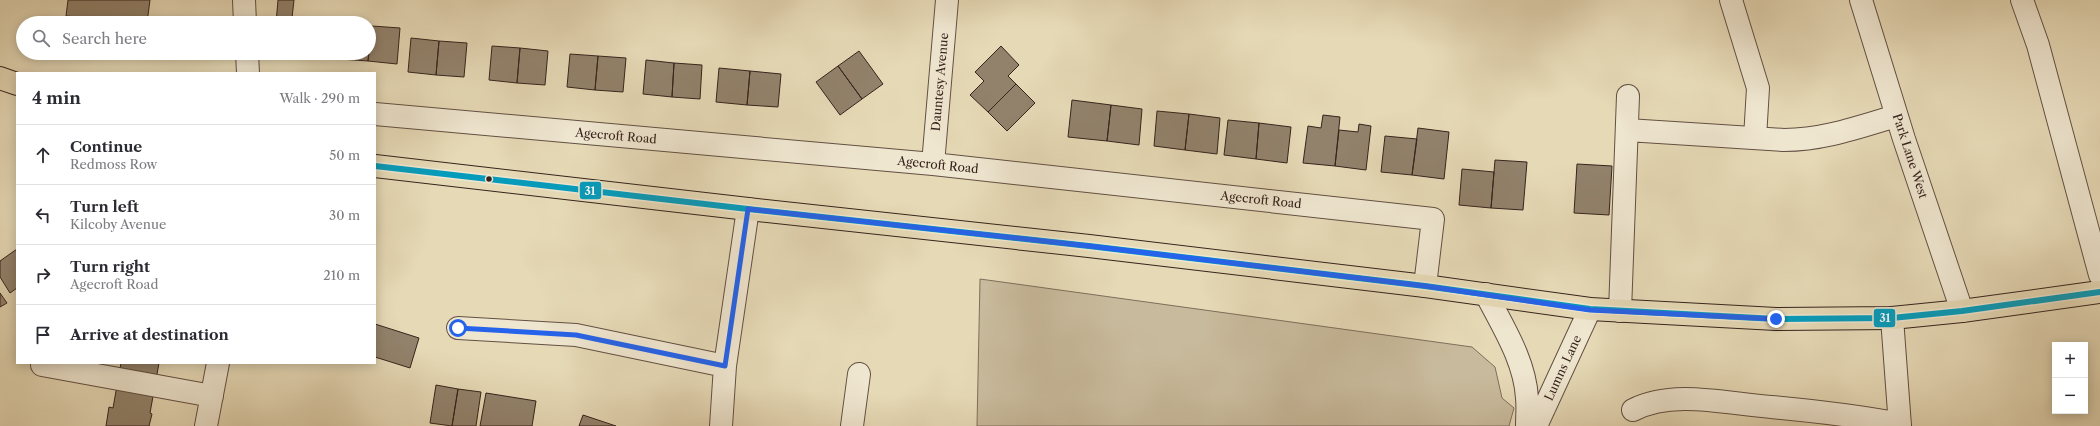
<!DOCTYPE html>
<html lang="en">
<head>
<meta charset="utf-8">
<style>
  body { margin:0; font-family:"Libre Caslon Text",serif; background:#f2f2f3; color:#2b2b33 }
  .controls { position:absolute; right:12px; bottom:12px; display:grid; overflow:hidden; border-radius:0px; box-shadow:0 2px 10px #0003 }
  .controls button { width:36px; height:36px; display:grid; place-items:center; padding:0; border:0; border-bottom:1px solid #e1e1e2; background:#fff; color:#2b2b33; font:20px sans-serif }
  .stop { position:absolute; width:12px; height:12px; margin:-9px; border:3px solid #2563eb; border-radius:50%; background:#fff }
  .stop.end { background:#2563eb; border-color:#fff; box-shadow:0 1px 4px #0008 }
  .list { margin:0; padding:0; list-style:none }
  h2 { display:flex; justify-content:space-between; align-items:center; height:52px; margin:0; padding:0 16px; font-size:17px }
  h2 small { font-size:13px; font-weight:400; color:#7c7c81 }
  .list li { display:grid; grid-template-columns:26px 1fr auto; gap:12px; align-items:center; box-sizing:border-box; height:60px; padding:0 16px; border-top:1px solid #e1e1e2 }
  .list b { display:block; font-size:15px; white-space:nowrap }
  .list p { margin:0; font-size:13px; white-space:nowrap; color:#7c7c81 }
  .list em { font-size:13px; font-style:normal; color:#7c7c81 }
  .icon { flex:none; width:22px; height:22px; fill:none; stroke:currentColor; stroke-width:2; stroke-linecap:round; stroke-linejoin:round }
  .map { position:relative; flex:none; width:2100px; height:426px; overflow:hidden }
  .search { position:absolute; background:#fff; box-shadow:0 2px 10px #0003; left:16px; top:16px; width:360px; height:44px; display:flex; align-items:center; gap:10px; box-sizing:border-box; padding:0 14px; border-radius:22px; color:#7c7c81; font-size:15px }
  .panel { position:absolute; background:#fff; box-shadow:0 2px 10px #0003; left:16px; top:72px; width:360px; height:292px; border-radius:0px }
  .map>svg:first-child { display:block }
  .green { fill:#c8ba9c; stroke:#7f6e5c }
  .building { fill:#92826c; stroke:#36231c }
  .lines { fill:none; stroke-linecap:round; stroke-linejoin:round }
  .minor-casing { stroke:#625042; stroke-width:24 }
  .major-casing { stroke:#36231c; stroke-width:24 }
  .minor { stroke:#efe6d0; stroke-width:22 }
  .major { stroke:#e6d9b6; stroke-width:22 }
  .bus-1-casing { stroke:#efe6d0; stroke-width:9 }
  .bus-1 { stroke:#059cbc; stroke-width:6 }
  .route { stroke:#2563eb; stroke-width:5 }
  .bus-dot { fill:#36231c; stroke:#efe6d0; stroke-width:1.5 }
  .labels { text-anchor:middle; stroke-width:3; stroke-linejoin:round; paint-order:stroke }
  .street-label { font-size:12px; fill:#36231c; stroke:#efe6d0 }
  .line-badge { stroke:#efe6d0; stroke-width:1.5 }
  .badge-label { font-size:11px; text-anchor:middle; font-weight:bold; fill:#fff }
</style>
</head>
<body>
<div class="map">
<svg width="2100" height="426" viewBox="0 0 2100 426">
  <rect width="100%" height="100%" fill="#e6d9b6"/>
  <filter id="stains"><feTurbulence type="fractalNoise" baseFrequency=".005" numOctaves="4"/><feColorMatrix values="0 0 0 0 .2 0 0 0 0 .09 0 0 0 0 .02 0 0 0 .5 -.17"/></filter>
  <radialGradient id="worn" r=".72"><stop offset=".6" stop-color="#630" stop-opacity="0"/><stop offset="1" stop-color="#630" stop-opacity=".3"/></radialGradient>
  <path class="green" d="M980,279L1472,347L1495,367L1502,398L1514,408L1509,426H977Z"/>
  <path class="building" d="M68,0H150L147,23L66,16Z
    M278,0H294L292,18L314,20V23H276Z
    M314,20L342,23H314Z
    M369,25L372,26L368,61L340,59V53H369Z
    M372,26L400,28L397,64L368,61Z
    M411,38L439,41L436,75L408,72Z
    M439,41L467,43L464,77L436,75Z
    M492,46L520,48L517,83L489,80Z
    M1001,46L1019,65L1008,76L1016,84L988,112L970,95L984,81L975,72Z
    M520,48L548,51L545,85L517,83Z
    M859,51L883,84L862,99L838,66Z
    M278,53H311V56Z
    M311,53H340V59L311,56Z
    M570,54L598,56L595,90L567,87Z
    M598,56L626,58L623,92L595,90Z
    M646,60L674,63L672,97L643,94Z
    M674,63L702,65L700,99L672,97Z
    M838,66L862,99L840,115L816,82Z
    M719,68L750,71L747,105L716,102Z
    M750,71L781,74L778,107L747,105Z
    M1016,84L1035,103L1007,131L988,112Z
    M1072,100L1111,105L1107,141L1068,137Z
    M1111,105L1142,109L1139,145L1107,141Z
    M1157,111L1189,114L1185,150L1154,146Z
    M1189,114L1220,118L1217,154L1185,150Z
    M1323,115L1340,117L1335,166L1303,163L1308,126L1321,128Z
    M1228,120L1259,123L1256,159L1224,155Z
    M1259,123L1291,127L1287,163L1256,159Z
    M1359,124L1371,126L1366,170L1335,166L1339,130L1358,132Z
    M1418,128L1449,132L1444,179L1412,175Z
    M1385,136L1417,139L1412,175L1381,172Z
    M1495,160L1527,162L1523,210L1491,208Z
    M1577,164L1612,166L1609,215L1574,213Z
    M1462,169L1494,172L1491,208L1459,205Z
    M17,249V288L10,293L0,277V261Z
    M0,293L7,303L0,307Z
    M375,324L419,338L410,368L375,357Z
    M121,363H159L150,413L152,414L149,426H106L109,407L113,408Z
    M436,385L458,389L452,426L430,423Z
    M458,389L481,392L476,426H452Z
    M486,393L536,401L532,426H480Z
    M583,415L616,426H579Z"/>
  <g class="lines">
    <g class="minor-casing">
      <path id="minor" d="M244,0L245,23
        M1731,0L1758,88L1755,138
        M1861,0L1904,139L1962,311
        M2022,0L2038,45L2100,275
        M247,53L248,73
        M375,114L933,164L1433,219L1425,286
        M1627,130L1784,140C1823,140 1859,127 1896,116
        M933,164L947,0
        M1486,294C1503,327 1525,361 1527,398C1528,407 1527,417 1527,426
        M1620,311L1628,96
        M1892,318L1900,426
        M458,328L576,335L725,366
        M42,365L212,396
        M1633,410C1674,389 1727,404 1771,407C1815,411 1857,416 1900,424
        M206,426L218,363
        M721,426L725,366L748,209
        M852,426L859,374
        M1536,426L1590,309"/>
    </g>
    <g class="major-casing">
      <path id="major" d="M0,78L17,84
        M375,166L748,209L1089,246L1425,286L1590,309L1776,319L1892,318L1962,311L2100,292"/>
    </g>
    <use href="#minor" class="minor"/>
    <use href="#major" class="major"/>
    <g class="bus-1-casing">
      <path id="bus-1" d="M375,166L748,209L1089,246L1425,286L1590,309L1776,319L1892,318L1962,311L2100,292"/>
    </g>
    <use href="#bus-1" class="bus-1"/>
  </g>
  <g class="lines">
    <path class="route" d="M458,328L576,335L725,366L748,209L1089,246L1425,286L1590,310L1776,319"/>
  </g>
  <circle class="bus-dot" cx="489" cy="179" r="3.5"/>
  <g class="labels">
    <g class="street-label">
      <text transform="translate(940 82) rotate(-85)" y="4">Dauntesy Avenue</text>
      <text transform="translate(616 136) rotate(5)" y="4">Agecroft Road</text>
      <text transform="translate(1910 156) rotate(72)" y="4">Park Lane West</text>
      <text transform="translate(938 165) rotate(6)" y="4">Agecroft Road</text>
      <text transform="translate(1261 200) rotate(6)" y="4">Agecroft Road</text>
      <text transform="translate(1563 368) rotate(-65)" y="4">Lumns Lane</text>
    </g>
  </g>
  <g class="line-badge">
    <rect x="579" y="181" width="23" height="19" rx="4" fill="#059cbc"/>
    <rect x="1873" y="308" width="23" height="20" rx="4" fill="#059cbc"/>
  </g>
  <g class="badge-label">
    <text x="590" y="195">31</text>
    <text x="1885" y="322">31</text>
  </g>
  <rect width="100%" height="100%" filter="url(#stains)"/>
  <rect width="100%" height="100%" fill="url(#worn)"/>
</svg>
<div class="controls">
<button>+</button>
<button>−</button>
</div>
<div class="stop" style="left:458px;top:328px"></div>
<div class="stop end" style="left:1776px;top:319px"></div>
<div class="search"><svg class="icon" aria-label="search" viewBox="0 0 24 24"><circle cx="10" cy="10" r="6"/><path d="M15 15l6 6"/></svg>Search here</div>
<section class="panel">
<h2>4 min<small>Walk · 290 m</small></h2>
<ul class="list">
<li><svg class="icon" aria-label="ahead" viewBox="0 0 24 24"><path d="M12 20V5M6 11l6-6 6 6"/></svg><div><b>Continue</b><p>Redmoss Row</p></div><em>50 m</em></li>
<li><svg class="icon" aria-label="left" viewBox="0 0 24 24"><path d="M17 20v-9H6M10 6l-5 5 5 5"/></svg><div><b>Turn left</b><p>Kilcoby Avenue</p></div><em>30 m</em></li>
<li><svg class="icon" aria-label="right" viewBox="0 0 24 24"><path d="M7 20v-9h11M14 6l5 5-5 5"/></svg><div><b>Turn right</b><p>Agecroft Road</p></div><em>210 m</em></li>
<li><svg class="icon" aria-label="arrive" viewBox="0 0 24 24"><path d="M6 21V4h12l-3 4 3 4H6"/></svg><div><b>Arrive at destination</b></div></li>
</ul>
</section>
</div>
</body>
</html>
